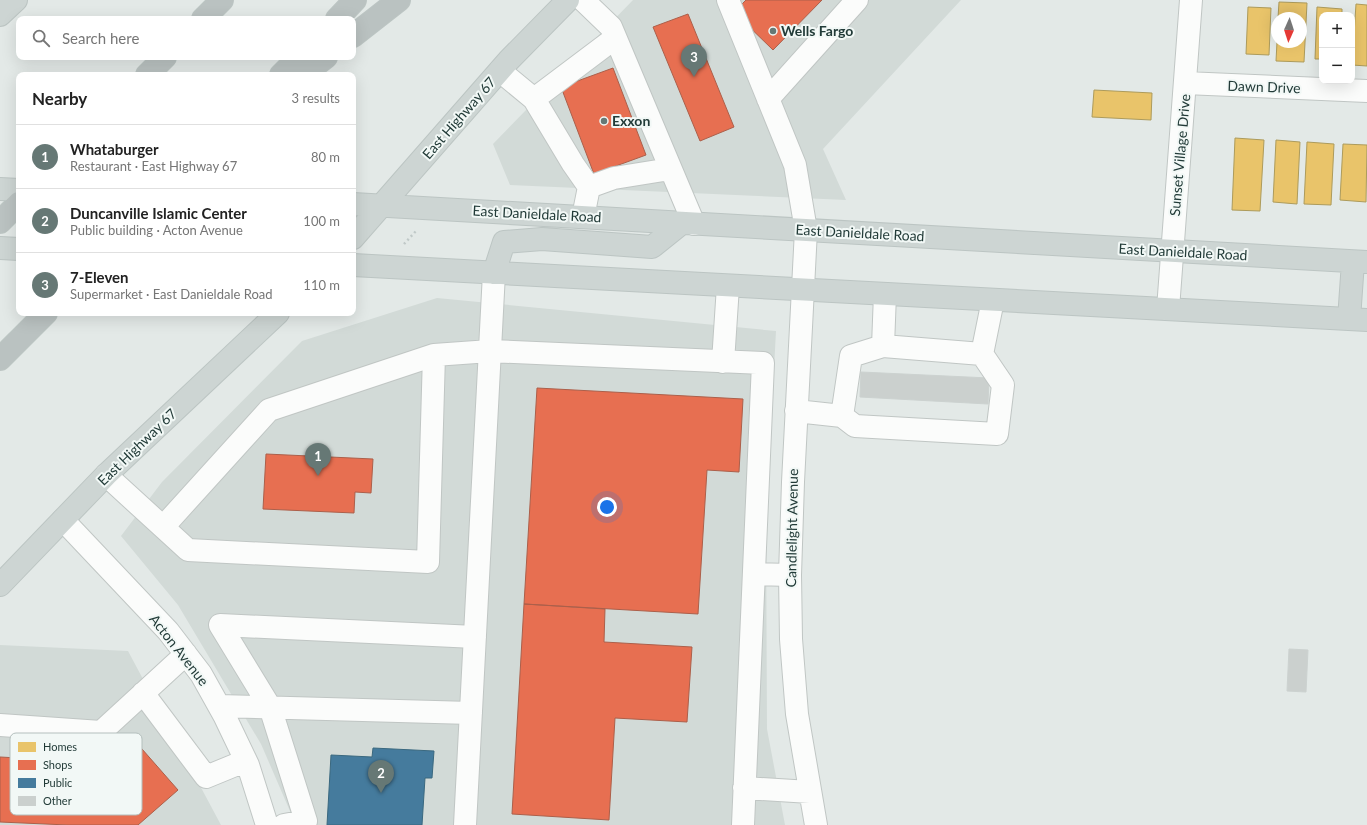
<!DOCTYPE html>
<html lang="en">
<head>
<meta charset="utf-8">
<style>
  body { margin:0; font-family:Lato,sans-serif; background:#f2f2f2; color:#222 }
  .controls { position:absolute; right:12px; top:12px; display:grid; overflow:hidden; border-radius:8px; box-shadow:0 4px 16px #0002 }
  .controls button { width:36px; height:36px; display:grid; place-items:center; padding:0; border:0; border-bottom:1px solid #e0e0e0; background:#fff; color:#222; font:20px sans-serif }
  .compass { position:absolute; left:1271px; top:12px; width:36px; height:36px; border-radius:50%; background:#fff; box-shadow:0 4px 16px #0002; rotate:183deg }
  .you { position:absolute; left:607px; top:507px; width:14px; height:14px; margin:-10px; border:3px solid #fff; border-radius:50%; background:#1a73e8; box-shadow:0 0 0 6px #1a73e833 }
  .badge { display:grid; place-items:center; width:26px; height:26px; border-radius:50%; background:#667875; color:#fff; font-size:13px; font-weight:700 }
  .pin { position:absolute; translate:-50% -33px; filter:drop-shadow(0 1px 2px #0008) }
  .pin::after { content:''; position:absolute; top:21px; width:14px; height:12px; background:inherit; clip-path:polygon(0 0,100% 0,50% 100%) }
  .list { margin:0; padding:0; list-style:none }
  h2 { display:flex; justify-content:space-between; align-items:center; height:52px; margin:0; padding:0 16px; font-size:17px }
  h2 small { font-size:13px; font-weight:400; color:#767676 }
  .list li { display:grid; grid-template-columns:26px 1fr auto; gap:12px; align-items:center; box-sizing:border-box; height:64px; padding:0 16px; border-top:1px solid #e0e0e0 }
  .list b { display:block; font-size:15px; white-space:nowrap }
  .list p { margin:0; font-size:13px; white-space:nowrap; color:#767676 }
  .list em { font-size:13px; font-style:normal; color:#767676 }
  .icon { flex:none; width:22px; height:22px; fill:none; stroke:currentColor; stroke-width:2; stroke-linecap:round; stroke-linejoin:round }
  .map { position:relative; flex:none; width:1367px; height:825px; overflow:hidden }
  .search { position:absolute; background:#fff; box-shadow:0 4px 16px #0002; left:16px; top:16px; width:340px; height:44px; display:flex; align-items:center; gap:10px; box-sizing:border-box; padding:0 14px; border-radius:8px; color:#767676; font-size:15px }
  .panel { position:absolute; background:#fff; box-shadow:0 4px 16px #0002; left:16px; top:72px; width:340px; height:244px; border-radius:8px }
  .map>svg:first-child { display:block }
  .built { fill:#d2dad7 }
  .homes { fill:#e9c46a; stroke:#ad9b5b }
  .shops { fill:#e76f51; stroke:#ac5f4a }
  .public { fill:#457b9d; stroke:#3a687f }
  .building { fill:#cbd0ce; stroke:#ccd2d0 }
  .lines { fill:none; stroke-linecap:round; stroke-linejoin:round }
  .minor-casing { stroke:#c0c6c4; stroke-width:24 }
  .major-casing { stroke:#bcc5c3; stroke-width:24 }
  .highway-casing { stroke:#bcc5c3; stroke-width:24 }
  .path { stroke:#c0c9c8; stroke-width:2.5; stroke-dasharray:2 3; stroke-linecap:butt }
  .minor { stroke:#fbfcfb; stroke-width:22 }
  .major { stroke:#cdd5d3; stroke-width:22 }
  .highway { stroke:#bac2c1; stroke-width:22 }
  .poi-dot { fill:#667875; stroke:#f2f8f6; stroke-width:1.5 }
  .labels { text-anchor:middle; stroke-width:4; stroke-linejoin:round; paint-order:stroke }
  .poi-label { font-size:14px; font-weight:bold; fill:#223b38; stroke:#f2f8f6; text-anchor:start }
  .street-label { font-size:14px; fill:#223b38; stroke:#f2f8f6 }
  .key { fill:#f2f8f6; stroke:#b4bfbd; stroke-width:1 }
  .key-label { font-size:11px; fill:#223b38 }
</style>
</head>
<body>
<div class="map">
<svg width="1367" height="825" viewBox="0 0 1367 825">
  <rect width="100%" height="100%" fill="#e3e9e7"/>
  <path class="built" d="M633,0H961L823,149L846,200L510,185L493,144Z
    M437,298L776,331L766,518L767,729L785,825H296L261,744L178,605L121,536L162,482L302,341Z
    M0,645L128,651L221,825H0Z"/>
  <path class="homes" d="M1279,2L1307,3L1304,62L1276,61L1277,42H1301V18H1278Z
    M1356,4L1367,5V66L1352,65Z
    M1248,7L1271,8L1269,55L1246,54Z
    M1317,7L1342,9V15H1322V59H1315Z
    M1094,90L1152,93L1151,120L1092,117Z
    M1235,138L1264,140L1260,211L1232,210Z
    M1276,140L1300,142L1297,204L1273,202Z
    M1307,142L1334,144L1331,205L1304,204Z
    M1343,144L1367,145L1366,202L1340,200Z"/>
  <path class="shops" d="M746,0H822L773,50L734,12Z
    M688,14L734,127L700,141L653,27Z
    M613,68L646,155L594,174L561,87Z
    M537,388L743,399L739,472L707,470L698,614L524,604Z
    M266,454L373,459L371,493L355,492L354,513L263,509Z
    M524,604L605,609L604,642L692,647L687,722L615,718L609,820L512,814Z
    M135,741L178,790L138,825H68L0,822V757L110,763Z"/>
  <path class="public" d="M373,748L434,751L432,778H425L422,825H327L331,755L372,757Z"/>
  <path class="building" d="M861,372L989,378L988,404L860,397Z
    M1289,649L1308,650L1306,692L1287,691Z"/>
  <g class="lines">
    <g class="minor-casing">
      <path id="minor" d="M583,0L611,27L694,224
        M728,0L795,165L806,230L793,482L790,575L791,639L797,714L816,825
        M500,71L534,99L573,164L589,187
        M1185,83L1367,91
        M534,99L615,38
        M768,99L857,0
        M583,217L589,187L614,178L670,169
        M885,294L883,346L982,354L993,300
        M1168,309L1191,0
        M883,346L851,356L842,416L855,426L997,434L1003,385L982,354
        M723,362L728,286
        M796,411L842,416
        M106,475L188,550L428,562L434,355
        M63,520L168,631L201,674L225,717L248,765L267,825
        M163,527L269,410L434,355L490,351L763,363L743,825
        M754,574L790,575
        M143,693L206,777L245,761
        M219,706L471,713
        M0,725L101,732L186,654
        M744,788L810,792
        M284,825L306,821L270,707L220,625L475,637
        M465,825L494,273"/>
    </g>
    <g class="major-casing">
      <path id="major" d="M0,15L16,0
        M0,189L19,190
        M353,204L1367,262
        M353,238L509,60L568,0
        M0,248L19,249
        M353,265L1367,320
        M494,273L504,242L542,239L652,247L682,223
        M1349,319L1353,262
        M0,585L106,475L278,313"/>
    </g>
    <g class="highway-casing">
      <path id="highway" d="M203,19L222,0
        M337,19L355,0
        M353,36L399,0
        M147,75L165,57
        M281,75L299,57
        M303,75L326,57
        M0,222L19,203
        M0,359L46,313"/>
    </g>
    <path class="path" d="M404,244L416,231"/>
    <use href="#minor" class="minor"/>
    <use href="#major" class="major"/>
    <use href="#highway" class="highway"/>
  </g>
  <g class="poi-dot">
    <circle cx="773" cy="31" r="4"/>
    <circle cx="604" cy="121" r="4"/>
  </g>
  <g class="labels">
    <g class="poi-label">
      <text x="781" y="36">Wells Fargo</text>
      <text x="612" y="126">Exxon</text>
    </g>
    <g class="street-label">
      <text transform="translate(1264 87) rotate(2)" y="5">Dawn Drive</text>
      <text transform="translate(459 118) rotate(-49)" y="5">East Highway 67</text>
      <text transform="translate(1180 155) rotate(-85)" y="5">Sunset Village Drive</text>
      <text transform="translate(537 214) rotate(3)" y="5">East Danieldale Road</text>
      <text transform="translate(860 233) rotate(3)" y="5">East Danieldale Road</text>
      <text transform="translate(1183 252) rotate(3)" y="5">East Danieldale Road</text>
      <text transform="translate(137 447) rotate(-44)" y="5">East Highway 67</text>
      <text transform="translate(792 528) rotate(-89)" y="5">Candlelight Avenue</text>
      <text transform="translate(179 650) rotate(52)" y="5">Acton Avenue</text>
    </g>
  </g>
  <rect x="10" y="733" width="132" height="82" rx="6" class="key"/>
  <rect x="18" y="742" width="18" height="10" fill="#e9c46a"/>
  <rect x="18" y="760" width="18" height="10" fill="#e76f51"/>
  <rect x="18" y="778" width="18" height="10" fill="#457b9d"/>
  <rect x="18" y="796" width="18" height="10" fill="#cbd0ce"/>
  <g class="key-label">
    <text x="43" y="751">Homes</text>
    <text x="43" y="769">Shops</text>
    <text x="43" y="787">Public</text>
    <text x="43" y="805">Other</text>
  </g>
</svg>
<div class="controls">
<button>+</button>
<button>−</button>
</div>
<svg class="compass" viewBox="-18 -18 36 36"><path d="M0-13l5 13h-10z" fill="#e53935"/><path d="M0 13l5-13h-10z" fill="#767676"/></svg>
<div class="you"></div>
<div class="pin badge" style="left:318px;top:476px">1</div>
<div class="pin badge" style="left:381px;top:793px">2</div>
<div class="pin badge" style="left:694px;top:77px">3</div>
<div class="search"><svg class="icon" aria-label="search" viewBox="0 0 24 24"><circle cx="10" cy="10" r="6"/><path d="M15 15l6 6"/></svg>Search here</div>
<section class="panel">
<h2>Nearby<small>3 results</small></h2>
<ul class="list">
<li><span class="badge">1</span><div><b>Whataburger</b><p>Restaurant · East Highway 67</p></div><em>80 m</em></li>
<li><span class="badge">2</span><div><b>Duncanville Islamic Center</b><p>Public building · Acton Avenue</p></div><em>100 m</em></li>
<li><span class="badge">3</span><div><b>7-Eleven</b><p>Supermarket · East Danieldale Road</p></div><em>110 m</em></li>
</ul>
</section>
</div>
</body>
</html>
